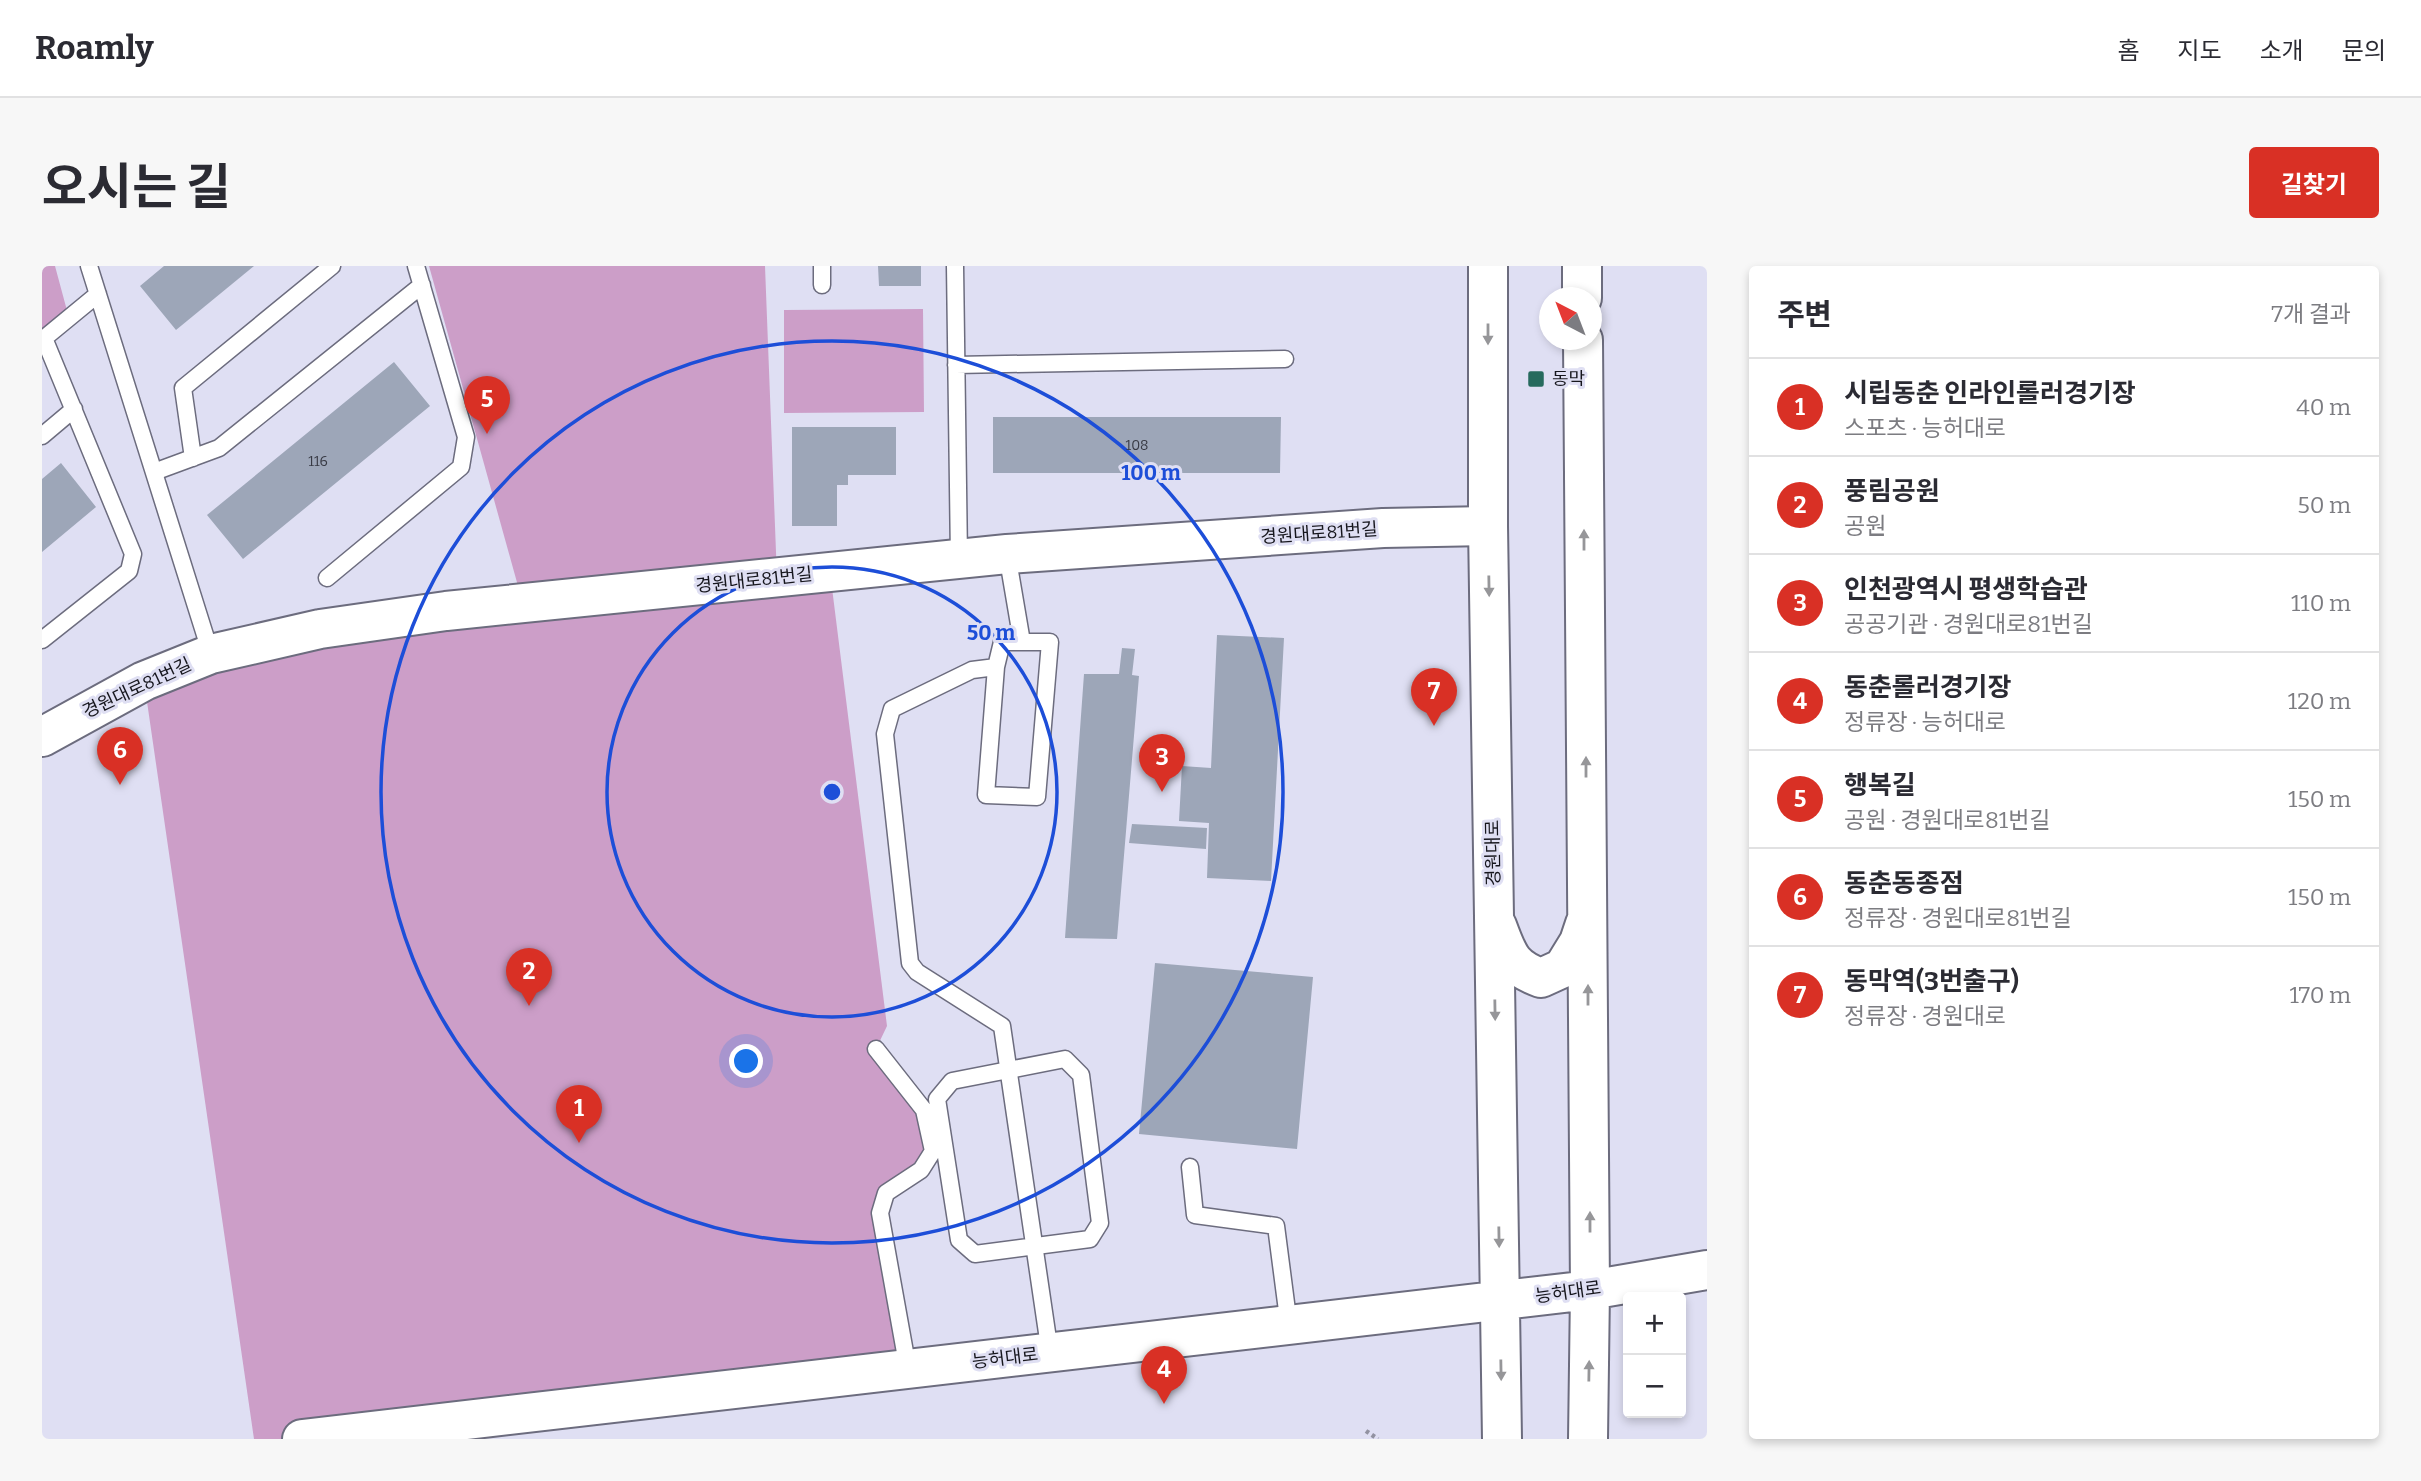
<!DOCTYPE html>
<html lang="ko">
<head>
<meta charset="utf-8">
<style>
  body { margin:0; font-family:Bitter,"Noto Sans KR",serif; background:#f7f7f7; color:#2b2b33 }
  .controls { position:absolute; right:21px; bottom:21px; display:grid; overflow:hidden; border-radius:7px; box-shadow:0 4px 10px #0003 }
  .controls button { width:63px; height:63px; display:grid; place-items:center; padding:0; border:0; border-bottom:2px solid #e1e1e2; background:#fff; color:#2b2b33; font:35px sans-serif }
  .compass { position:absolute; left:1497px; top:21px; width:63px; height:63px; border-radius:50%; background:#fff; box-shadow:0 4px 10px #0003; rotate:318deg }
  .you { position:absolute; left:705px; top:796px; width:24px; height:24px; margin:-18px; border:5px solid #fff; border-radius:50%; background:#1a73e8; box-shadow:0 0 0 10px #1a73e833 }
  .badge { display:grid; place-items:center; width:46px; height:46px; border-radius:50%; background:#d93025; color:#fff; font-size:23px; font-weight:700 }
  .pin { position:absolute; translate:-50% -58px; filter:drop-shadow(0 2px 4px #0008) }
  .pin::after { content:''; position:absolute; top:37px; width:24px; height:21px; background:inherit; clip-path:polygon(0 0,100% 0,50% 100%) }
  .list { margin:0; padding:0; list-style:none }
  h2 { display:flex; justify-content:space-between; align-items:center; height:91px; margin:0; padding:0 28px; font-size:30px }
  h2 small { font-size:23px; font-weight:400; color:#7c7c81 }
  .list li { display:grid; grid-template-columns:46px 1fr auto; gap:21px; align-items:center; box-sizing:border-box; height:98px; padding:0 28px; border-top:2px solid #e1e1e2 }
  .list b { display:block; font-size:26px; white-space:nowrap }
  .list p { margin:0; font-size:23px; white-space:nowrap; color:#7c7c81 }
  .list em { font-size:23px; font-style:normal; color:#7c7c81 }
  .map { position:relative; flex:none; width:1665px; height:1173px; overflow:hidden; border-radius:7px }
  header { display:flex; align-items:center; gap:42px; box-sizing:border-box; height:98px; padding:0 35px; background:#fff; border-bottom:2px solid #e1e1e2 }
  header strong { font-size:33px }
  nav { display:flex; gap:38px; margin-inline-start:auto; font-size:24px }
  .intro { display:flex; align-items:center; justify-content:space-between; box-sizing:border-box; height:168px; padding:0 42px }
  h1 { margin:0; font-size:49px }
  .button { padding:18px 32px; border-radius:7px; background:#d93025; color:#fff; font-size:24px; font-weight:700 }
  main { display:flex; gap:42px; padding:0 42px }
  aside { flex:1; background:#fff; border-radius:7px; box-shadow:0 4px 10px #0003 }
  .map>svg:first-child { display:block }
  .green { fill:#cc9ec8 }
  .building { fill:#9da6b8 }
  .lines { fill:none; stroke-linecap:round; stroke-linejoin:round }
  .service-casing { stroke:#6c6c7e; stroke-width:19 }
  .tertiary-casing { stroke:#6c6c7e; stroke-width:42 }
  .secondary-casing { stroke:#6c6c7e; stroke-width:42 }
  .path { stroke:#9292a1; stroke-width:4.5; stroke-dasharray:3.5 3.5; stroke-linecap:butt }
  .service { stroke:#fff; stroke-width:16 }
  .tertiary { stroke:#fff; stroke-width:38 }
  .secondary { stroke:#fff; stroke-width:38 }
  .oneway { fill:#969699 }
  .ring { fill:none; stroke:#1d4ed8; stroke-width:3.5 }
  .poi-dot { fill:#266a5d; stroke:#dfdff3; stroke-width:2.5 }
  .labels { text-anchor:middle; stroke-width:6; stroke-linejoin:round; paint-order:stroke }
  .number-label { font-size:14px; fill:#383a44 }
  .poi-label { font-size:18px; fill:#16161d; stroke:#dfdff3; text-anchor:start }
  .street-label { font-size:18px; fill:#16161d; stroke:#dfdff3 }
  .centre { fill:#1d4ed8; stroke:#dfdff3; stroke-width:3.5 }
  .ring-label { font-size:21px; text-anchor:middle; font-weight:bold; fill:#1d4ed8; stroke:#dfdff3; stroke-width:6; stroke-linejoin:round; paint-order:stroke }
</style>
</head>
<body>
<header>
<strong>Roamly</strong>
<nav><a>홈</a><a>지도</a><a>소개</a><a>문의</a></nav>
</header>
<div class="intro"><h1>오시는 길</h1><a class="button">길찾기</a></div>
<main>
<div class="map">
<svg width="1665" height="1173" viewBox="0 0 1665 1173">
  <rect width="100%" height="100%" fill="#dfdff3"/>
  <path class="green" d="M0,0H13L27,52L0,74Z
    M387,0H723L735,312L788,306L845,760L834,783L882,844L891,885L844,927L838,947L866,1103L260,1173H212L102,415L481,338Z
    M881,43L882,146L742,147V44Z"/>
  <path class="building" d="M122,0H212L134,64L98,20Z
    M836,0H879V20H837Z
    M352,96L388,140L201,293L165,249Z
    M951,151H1239L1238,207H951Z
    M750,161H854V209H806V219H795V260H750Z
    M19,197L54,241L0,286V213Z
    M1175,369L1242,372L1229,615L1165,612L1167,557L1137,555L1140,500L1169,502Z
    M1080,382L1093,383L1090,409L1097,410L1075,673L1023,672L1042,408H1077Z
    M1090,558L1165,562L1164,583L1087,577Z
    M1113,697L1271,711L1255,883L1097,868Z"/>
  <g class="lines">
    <g class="service-casing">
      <path id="service" d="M47,0L169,388
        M913,0L917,293
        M780,19V0
        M0,74L56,28
        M914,99L1243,93
        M0,170L32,143
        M151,192L141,122L290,0
        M112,206L177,182L380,19
        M965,288L980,376
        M285,312L419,201L424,171L374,0
        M0,374L87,305L91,288L2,72
        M960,376H1008L995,531L944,529L954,401Z
        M954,401L930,404L850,443L843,468L868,697L875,706L960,760L1008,1087
        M834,783L882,844L891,885L879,904L844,927L838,947L866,1103
        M1023,793L1039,809L1058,957L1048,973L933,988L917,974L895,833L910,815Z
        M1148,901L1153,949L1234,960L1247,1060"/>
    </g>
    <g class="tertiary-casing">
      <path id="tertiary" d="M0,471L102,415L169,388L278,363L404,345L965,288L1341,262L1446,260"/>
    </g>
    <g class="secondary-casing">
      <path id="secondary" d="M1446,0V260L1460,1173
        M1540,0V32
        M1541,74L1548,1024L1546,1173
        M1455,660C1466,688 1468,701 1499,712L1521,702L1537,676L1543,658
        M260,1173L1548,1024L1665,1004"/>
    </g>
    <path class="path" d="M1324,1165L1336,1173"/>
    <use href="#service" class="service"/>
    <use href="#tertiary" class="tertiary"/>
    <use href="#secondary" class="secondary"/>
  </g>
  <defs><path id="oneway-solid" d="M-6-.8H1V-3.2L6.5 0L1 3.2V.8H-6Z" transform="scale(1.75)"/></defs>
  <g class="oneway">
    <use href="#oneway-solid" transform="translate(1446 68) rotate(90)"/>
    <use href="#oneway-solid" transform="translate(1542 274) rotate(-90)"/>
    <use href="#oneway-solid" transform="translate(1447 320) rotate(89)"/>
    <use href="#oneway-solid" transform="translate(1544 501) rotate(-90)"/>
    <use href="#oneway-solid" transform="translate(1546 729) rotate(-90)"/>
    <use href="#oneway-solid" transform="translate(1453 744) rotate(89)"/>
    <use href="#oneway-solid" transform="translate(1548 956) rotate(-90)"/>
    <use href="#oneway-solid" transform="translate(1457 971) rotate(89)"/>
    <use href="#oneway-solid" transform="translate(1459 1104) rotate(89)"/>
    <use href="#oneway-solid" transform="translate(1547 1105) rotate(-89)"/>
  </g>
  <g class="ring">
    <circle cx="790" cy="526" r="225"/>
    <circle cx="790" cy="526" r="451"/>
  </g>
  <rect class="poi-dot" x="1485" y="104" width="18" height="18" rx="3.5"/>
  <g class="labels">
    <g class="number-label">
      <text x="1095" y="184">108</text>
      <text x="276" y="200">116</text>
    </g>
    <g class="poi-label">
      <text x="1510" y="119">동막</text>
    </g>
    <g class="street-label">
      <text transform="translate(1277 267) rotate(-4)" y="6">경원대로81번길</text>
      <text transform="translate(712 314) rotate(-6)" y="6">경원대로81번길</text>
      <text transform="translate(95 422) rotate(-25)" y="6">경원대로81번길</text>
      <text transform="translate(1451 587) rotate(-91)" y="6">경원대로</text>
      <text transform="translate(1526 1026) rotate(-8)" y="6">능허대로</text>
      <text transform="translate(963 1092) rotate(-7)" y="6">능허대로</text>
    </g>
  </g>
  <circle cx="790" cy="526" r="10" class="centre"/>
  <g class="ring-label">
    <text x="1109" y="214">100 m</text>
    <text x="949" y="374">50 m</text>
  </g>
</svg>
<div class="controls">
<button>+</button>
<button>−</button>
</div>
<svg class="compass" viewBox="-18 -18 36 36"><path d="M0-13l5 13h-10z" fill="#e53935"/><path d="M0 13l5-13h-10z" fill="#7c7c81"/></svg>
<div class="you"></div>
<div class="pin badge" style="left:537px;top:877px">1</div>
<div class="pin badge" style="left:487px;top:740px">2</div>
<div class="pin badge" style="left:1120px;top:526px">3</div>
<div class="pin badge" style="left:1122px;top:1138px">4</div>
<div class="pin badge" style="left:445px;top:168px">5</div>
<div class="pin badge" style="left:78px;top:519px">6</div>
<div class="pin badge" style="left:1392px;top:460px">7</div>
</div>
<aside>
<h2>주변<small>7개 결과</small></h2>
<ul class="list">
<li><span class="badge">1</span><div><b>시립동춘 인라인롤러경기장</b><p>스포츠 · 능허대로</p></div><em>40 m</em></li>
<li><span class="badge">2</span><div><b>풍림공원</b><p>공원</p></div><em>50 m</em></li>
<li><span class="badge">3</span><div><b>인천광역시 평생학습관</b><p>공공기관 · 경원대로81번길</p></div><em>110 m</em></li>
<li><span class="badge">4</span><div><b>동춘롤러경기장</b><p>정류장 · 능허대로</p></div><em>120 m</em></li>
<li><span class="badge">5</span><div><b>행복길</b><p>공원 · 경원대로81번길</p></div><em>150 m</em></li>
<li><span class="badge">6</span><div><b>동춘동종점</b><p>정류장 · 경원대로81번길</p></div><em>150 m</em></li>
<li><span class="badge">7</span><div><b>동막역(3번출구)</b><p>정류장 · 경원대로</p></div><em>170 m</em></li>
</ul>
</aside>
</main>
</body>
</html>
